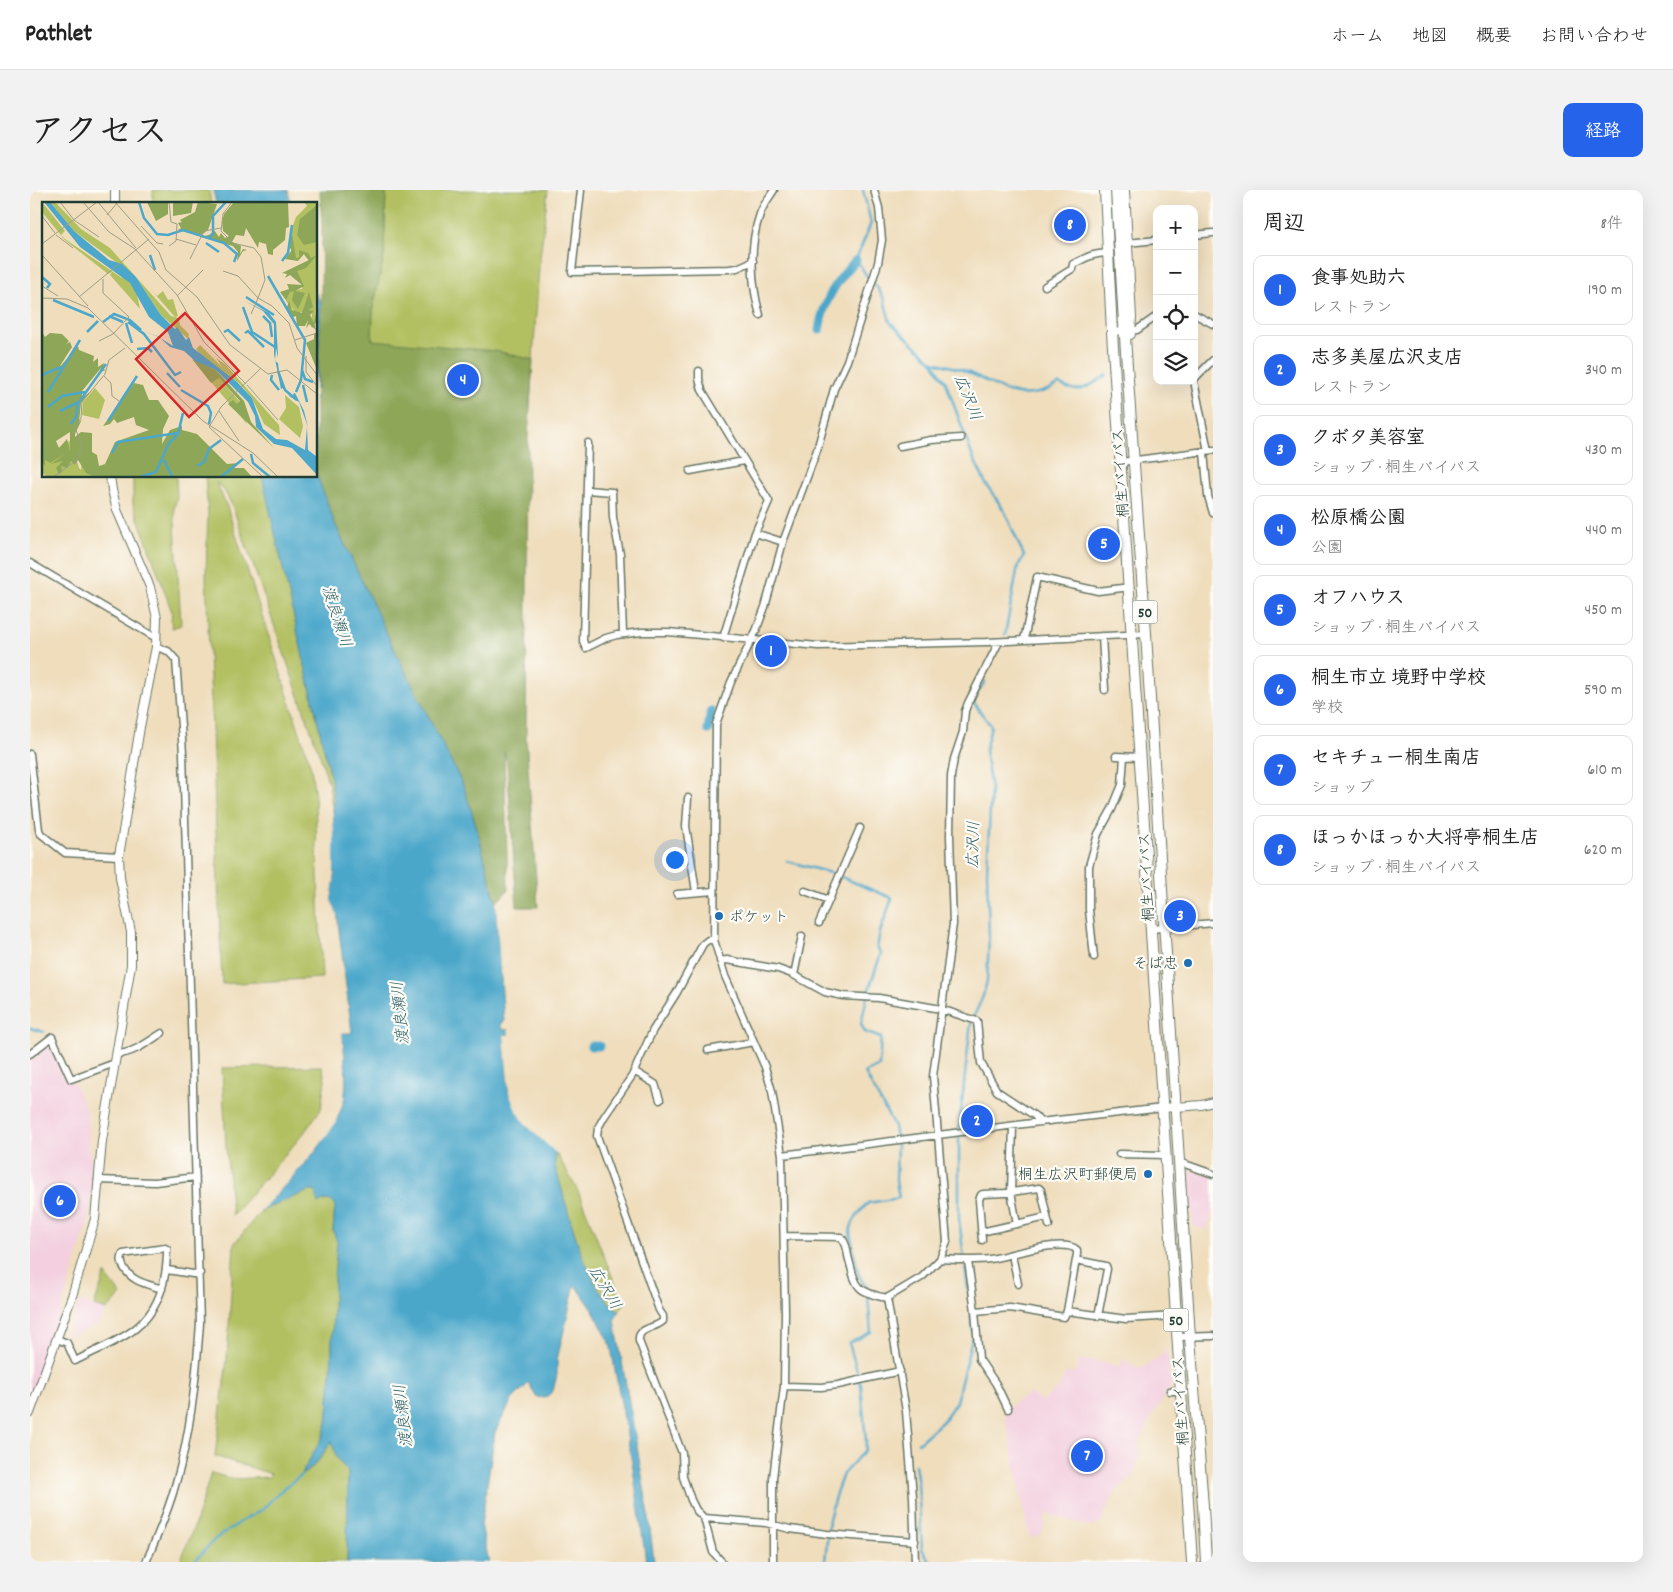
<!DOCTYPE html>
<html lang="ja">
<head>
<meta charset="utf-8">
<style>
  body { margin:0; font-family:Dekko,"Klee One",sans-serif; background:#f2f2f2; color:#222 }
  .controls { position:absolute; right:15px; top:15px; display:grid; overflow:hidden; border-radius:10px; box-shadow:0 5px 20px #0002 }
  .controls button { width:45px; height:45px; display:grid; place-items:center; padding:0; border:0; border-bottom:1px solid #e0e0e0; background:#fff; color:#222; font:25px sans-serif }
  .you { position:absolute; left:644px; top:669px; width:18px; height:18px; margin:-12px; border:4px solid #fff; border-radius:50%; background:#1a73e8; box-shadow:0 0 0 8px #1a73e833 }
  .badge { display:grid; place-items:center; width:32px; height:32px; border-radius:50%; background:#2563eb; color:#fff; font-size:16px; font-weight:700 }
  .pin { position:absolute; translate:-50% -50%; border:2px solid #fff; box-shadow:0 1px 5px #0006 }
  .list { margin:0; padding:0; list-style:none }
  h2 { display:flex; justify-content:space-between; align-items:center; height:65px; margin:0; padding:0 20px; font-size:21px }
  h2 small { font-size:16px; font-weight:400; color:#767676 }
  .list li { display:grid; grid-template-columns:32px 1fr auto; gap:15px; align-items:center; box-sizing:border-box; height:70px; margin:0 10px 10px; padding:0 10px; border:1px solid #e0e0e0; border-radius:10px }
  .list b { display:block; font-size:19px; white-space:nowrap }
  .list p { margin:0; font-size:16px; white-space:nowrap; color:#767676 }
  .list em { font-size:16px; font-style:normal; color:#767676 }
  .icon { flex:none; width:28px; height:28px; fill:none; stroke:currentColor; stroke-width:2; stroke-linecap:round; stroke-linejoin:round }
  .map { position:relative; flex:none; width:1183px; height:1372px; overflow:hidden; border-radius:10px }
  header { display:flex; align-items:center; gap:30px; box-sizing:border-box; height:70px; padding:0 25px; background:#fff; border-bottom:1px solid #e0e0e0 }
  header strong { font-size:24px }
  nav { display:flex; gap:28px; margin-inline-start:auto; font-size:18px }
  .intro { display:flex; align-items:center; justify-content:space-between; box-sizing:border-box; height:120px; padding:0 30px }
  h1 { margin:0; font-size:35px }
  .button { padding:12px 22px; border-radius:10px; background:#2563eb; color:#fff; font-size:18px; font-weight:700 }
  main { display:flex; gap:30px; padding:0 30px }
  aside { flex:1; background:#fff; border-radius:10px; box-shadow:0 5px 20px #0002 }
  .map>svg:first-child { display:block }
  .built { fill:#f3cfdf }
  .green { fill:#b2c062; stroke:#687e4b }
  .forest { fill:#8da658; stroke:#567246 }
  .water { fill:#4ca7ca; stroke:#36727f }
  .pier { fill:#efddbc }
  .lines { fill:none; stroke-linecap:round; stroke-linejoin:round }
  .stream { stroke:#4ca7ca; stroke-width:2.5 }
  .canal { stroke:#4ca7ca; stroke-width:9 }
  .minor-casing { stroke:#687564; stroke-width:9 }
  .tertiary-casing { stroke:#687564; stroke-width:10 }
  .trunk-casing { stroke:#687564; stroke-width:12 }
  .minor { stroke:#fff; stroke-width:6 }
  .tertiary { stroke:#fff; stroke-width:8 }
  .trunk { stroke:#fff; stroke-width:10 }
  .poi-dot { fill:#1f6fb2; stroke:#fdfcf7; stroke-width:2 }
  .labels { text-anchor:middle; stroke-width:4.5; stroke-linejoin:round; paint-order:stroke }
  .shield { fill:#fdfcf7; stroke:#62766e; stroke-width:1 }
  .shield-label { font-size:14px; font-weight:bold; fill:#1f3d34 }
  .street-label { font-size:15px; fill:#1f3d34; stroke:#fdfcf7 }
  .poi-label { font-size:15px; fill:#1f3d34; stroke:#fdfcf7; text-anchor:end }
  .water-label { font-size:16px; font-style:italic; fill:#2f6268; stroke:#fdfcf7 }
  .inset-river { fill:none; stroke:#4ca7ca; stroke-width:2.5 }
  .inset-road { fill:none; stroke:#9c9d86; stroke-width:1 }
  .view { fill:#d62828; fill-opacity:0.15; stroke:#d62828; stroke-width:2.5 }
  .inset-edge { fill:none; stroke:#1f3d34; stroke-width:2.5 }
</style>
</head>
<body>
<header>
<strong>Pathlet</strong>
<nav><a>ホーム</a><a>地図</a><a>概要</a><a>お問い合わせ</a></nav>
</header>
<div class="intro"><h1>アクセス</h1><a class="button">経路</a></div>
<main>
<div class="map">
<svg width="1183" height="1372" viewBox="0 0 1183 1372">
  <rect width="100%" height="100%" fill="#fdfcf7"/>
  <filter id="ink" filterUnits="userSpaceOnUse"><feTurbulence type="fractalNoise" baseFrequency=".02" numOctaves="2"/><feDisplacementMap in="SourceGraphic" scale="10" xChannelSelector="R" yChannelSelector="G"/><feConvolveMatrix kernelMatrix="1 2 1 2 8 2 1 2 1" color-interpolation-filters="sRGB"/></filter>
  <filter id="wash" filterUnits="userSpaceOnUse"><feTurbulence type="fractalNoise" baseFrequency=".0096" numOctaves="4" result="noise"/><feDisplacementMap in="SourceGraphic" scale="20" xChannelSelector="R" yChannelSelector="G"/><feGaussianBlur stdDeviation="1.12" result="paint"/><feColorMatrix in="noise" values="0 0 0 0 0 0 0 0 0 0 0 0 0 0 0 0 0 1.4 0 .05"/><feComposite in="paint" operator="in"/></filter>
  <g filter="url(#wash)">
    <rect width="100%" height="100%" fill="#efddbc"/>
    <path class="built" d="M21,852L40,893L44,892L57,921L62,991L58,1032L21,1151L3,1200H0V869Z
      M1160,980L1183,986V1019L1177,1040L1163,1036Z
      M49,1112L77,1120L68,1134L40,1146H38Z
      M1137,1158L1141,1197L1122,1226L1109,1255L1108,1270L1104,1285L1085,1302L1071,1332L1061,1337L1015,1323L1016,1329L1013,1330L1015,1333L1011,1345L1001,1348L997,1337L974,1220L1000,1203L1012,1211L1019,1206L1029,1197L1036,1183L1048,1181L1049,1170L1066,1171L1090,1176L1093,1169L1105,1178H1112L1127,1169Z"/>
    <path class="green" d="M123,0H179L181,14H123Z
      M356,0H518L509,77L498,245L342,150L343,118L354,66Z
      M103,286H146L147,308L144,318L151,435L142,438L141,431L142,422L103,314Z
      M175,286H232L301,590L304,611L303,624L299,595L291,569L202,315L194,300L186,292L197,317L281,577L285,608L292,788L192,794L176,385L178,323Z
      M292,876L295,889L291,919L273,944L202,1026L196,956L192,878Z
      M525,961L548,1001L594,1116L589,1121C553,1096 538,1017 525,976Z
      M279,1001H285L287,1008L293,1011L299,1010L305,1014L303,1041L308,1052L304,1088L301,1187L297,1233L292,1248L271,1285C285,1279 294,1264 302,1250L306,1267L318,1282L317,1372H150L165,1334L181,1283L204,1289L238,1287L241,1284L185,1266L197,1169L204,1054L230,1022L244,1015Z
      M75,1084L91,1105L77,1120L64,1116Z"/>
    <path class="forest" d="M290,0H356L354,66L343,118L342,150L466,161L503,170L498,245L496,548L508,717H487L477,572L474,562L478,700L466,713L446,635L433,595L365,461L305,334L286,283V210L291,113L292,38Z"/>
    <path class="water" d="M183,0H258L261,14H186Z
      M286,103L291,113L286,210Z
      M286,278V283L305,334L365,461L433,595L446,635L466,713L474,832H471V839L479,840V845H474L479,903L496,935L525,961V976C538,1017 553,1096 589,1121L585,1129L587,1143L618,1320L624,1372H616L603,1278L580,1153L563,1120L545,1094L527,1170V1185L523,1201L515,1208L506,1207L499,1193L482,1210L465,1242L451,1335L459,1372H317L318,1282L306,1267L302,1251C292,1265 285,1277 270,1286L292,1248L297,1233L301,1187L304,1088L307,1052L303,1041L305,1014L299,1010L293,1011L288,1014L285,1001H279L244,1015L230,1022C255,994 308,945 314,909C318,888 314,864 312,843H322L307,725L301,710L304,691L303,624L304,611L301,590L232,286H286Z"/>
    <path class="pier" d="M302,614L304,644V691L301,710L307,724L308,754L304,725L299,710L302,690L300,624Z
      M468,711L469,713L473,779H470L466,713Z
      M478,837L481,839L482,845L480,847H477L481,903L487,917L498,934L527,960L528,965L496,935L485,918L479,903L474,845H479Z
      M311,841H312L315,881L314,908L305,934L289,956L228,1024V1020L287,954L303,933L312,908Z"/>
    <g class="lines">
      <path class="stream" d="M833,0L841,33L826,70L837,86L847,97L854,109L860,132L903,172L916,193L942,265L956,294L975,322L994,366L988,376L975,445
        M904,172C914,175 925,177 935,181C970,196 989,218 1029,194C1050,206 1059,196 1077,185
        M757,671L804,684L862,708L850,742L847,758L851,763L838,802L831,834L835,842L851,848L849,876L835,883L864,936L867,955L866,991L869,1008L838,1013C830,1021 821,1031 820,1043L828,1083L833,1093L837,1095L841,1142L819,1153L831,1195L836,1252L835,1260L813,1284L806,1303L799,1329L795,1372
        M944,826L953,806L957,791L959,748L957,682L961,599L955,561L961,536L944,513V508L955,491
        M0,838L14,842
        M929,938L941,832
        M929,946V1029L934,1068
        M935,1078L940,1114
        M888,1253L913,1231L926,1212L943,1144L941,1125
        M885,1275L888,1294L892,1359L900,1372
        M164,1372L185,1349L212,1331L232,1320L248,1303L271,1285"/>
      <path class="canal" d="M789,140C794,109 806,92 826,70
        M678,540L681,521
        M561,856H569"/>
    </g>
  </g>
  <g filter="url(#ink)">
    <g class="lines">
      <g class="minor-casing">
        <path id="minor" d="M551,0L542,82L699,79L707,78L723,71
          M1164,45L1183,43
          M1097,53L1127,50
          M1015,96L1042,79L1043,74C1058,67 1061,64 1078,63
          M1164,124L1183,134
          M730,125C721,94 719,55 730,24C733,15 739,8 744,0
          M1082,142L1107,140L1127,126
          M669,181V189L672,200L739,311L725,343L693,448
          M1164,189L1183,170
          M1164,191L1178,261
          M558,253L553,451L556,458L576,448L587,445L612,442H638L788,456L957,452L1116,444
          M870,256L901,250L931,248
          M1174,262L1178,306L1183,323
          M1091,272L1183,260
          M660,281L714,271
          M557,300L582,302L583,328L590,364L593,443
          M725,343L753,352
          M0,373L126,448
          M1072,446L1075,500
          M994,450L1007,387L1068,401L1100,397
          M0,564L9,640L11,644L35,663L89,666
          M1086,566L1110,567
          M658,608L656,636L666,702
          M775,701L799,710
          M647,704L684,701
          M789,733L830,638
          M1121,739L1183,733
          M684,750H678L673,754L646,804L623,840L602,886L574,927L568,938L567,946L629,1120L633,1126V1131C625,1139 607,1137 609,1151L652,1263L653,1287L661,1310L666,1320L674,1328L736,1333L760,1339L797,1344L885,1351
          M1064,767L1059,720V676L1068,644L1082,619L1092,595L1094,567
          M690,771L697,770L748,779L762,784L795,802L813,806L849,808L911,819L947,831L951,873L967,901L1005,926L1010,932
          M764,785L772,746
          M678,860L724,852
          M0,864L22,847L41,889L85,873
          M87,864C103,864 119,851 132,843
          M604,881L625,894L630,910
          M983,936L981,1002L987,1034
          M1089,964L1135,965
          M752,965L1010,932L1133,918
          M1149,972L1183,984
          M68,990L125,992L166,987
          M951,1042L1017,1027
          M754,1046L811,1047C816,1053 817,1058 818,1066C826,1096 825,1102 857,1108L892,1087L910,1069L917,1052L903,886L923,734L920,646L921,586L924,569L933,542L935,521L938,513L969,452
          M952,1050L949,1010L951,1005L953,1004L975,1003L1009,998L1011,1000L1019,1035
          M982,1065L988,1094
          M910,1069C928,1070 943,1071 960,1069C979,1066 1034,1047 1047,1060V1064L1037,1121L1034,1127L980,1118L945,1121
          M1046,1070L1076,1076L1077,1079L1068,1126
          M938,1071L945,1121L949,1169L966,1194L978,1219
          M137,1080L163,1084L170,1083
          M857,1108L876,1221L883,1307L885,1372
          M1037,1121L1096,1129L1146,1126
          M1147,1147L1183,1146
          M27,1149L37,1153L45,1171C62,1162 92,1150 106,1138C130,1119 137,1089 137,1059L135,1058L93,1064C91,1069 91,1071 93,1076C101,1092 117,1094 132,1099
          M754,1196L791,1197L808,1195L870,1181
          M1140,1201H1150
          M674,1328L683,1362L692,1372
          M116,1372C127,1347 138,1322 145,1296C161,1243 166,1188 170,1133L153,563L146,470L138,461L126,457
          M743,1372V1288L754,1196L755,1122L752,965L742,901L735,877L695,786L684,750L686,534L701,492L726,441L735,417L753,352L787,260L804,199L817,171L848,73L852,50L849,18L844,0"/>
      </g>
      <g class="tertiary-casing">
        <path id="tertiary" d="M85,14V0
          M1133,918L1172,915L1183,912
          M0,1223L42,1106L65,1029L72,951L101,775V742L90,688L89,666L110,537L126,457L127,428L120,397L87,320L82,300L80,286"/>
      </g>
      <g class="trunk-casing">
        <path id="trunk" d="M1075,0L1082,142L1162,1372
          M1086,0L1094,133L1116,444L1160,1147L1173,1316L1176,1372
          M1094,0L1101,128L1100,144"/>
      </g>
      <use href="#minor" class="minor"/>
      <use href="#tertiary" class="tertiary"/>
      <use href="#trunk" class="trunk"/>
    </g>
  </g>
  <g class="poi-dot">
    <circle cx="689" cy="726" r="5"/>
    <circle cx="1158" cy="773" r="5"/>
    <circle cx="1118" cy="984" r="5"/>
  </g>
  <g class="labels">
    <g class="shield">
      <rect x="1102.5" y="410.5" width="25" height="23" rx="4"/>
      <rect x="1133.5" y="1118.5" width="25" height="23" rx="4"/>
    </g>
    <g class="shield-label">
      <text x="1115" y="427">50</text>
      <text x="1146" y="1135">50</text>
    </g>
    <g class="street-label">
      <text transform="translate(1090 283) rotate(-94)" y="5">桐生バイパス</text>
      <text transform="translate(1116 687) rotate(-93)" y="5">桐生バイパス</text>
      <text transform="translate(1150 1211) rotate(-94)" y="5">桐生バイパス</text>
    </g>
    <g class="poi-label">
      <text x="699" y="731" text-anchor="start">ポケット</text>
      <text x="1148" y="778">そば忠</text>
      <text x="1108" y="989">桐生広沢町郵便局</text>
    </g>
    <g class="water-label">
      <text transform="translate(939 207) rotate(68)" y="6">広沢川</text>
      <text transform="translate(308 426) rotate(72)" y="6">渡良瀬川</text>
      <text transform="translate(942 655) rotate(-89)" y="6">広沢川</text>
      <text transform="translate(369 823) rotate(-96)" y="6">渡良瀬川</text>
      <text transform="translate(576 1097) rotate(59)" y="6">広沢川</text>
      <text transform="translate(372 1226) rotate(-97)" y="6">渡良瀬川</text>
    </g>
  </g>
  <g transform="translate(12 12)">
    <rect width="275" height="275" fill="#efddbc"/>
    <path d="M0,0L23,29L19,33L23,37L80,76L78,70L88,81L94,88L98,107L68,73L70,70L66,72L19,35L22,37L0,10ZM8,0H13L39,27L68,46L129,114L137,116L138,123L147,132L146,137L118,112L94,75L32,29ZM262,0H275V8L260,18L255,32L275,39L273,126L269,125L270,109L254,111L244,99V89L260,87V81L252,70L267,59L260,50L258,56L249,57V28L254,15L265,4ZM105,83L115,94L121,89L126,98L131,97L136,114L133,115ZM158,143L180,165L174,156L183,162L237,223L238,233L222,222L210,196L197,181L160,155L154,147ZM163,173L177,176L198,200L205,222ZM53,186L63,198L57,217L40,213L41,200ZM243,193L257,205L261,224L258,236L237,217L244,206ZM29,238L37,266L39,268L40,259L48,272L55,275H4L0,269V256Z" fill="#b2c062"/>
    <path d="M105,0H126V12L114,19ZM131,0H151L149,11L131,14ZM156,0L175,2L166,28L158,34L136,28L139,26L136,21L140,20L138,18L153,10ZM192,0H246L247,25L244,26L243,38L231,48V53L226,52L224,42L217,40L216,46L204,26L202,34L194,33L190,40L199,44L198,52L201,47L205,48L201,49L195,59L196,50L191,44L159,35L170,32L172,28L177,35L179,31L183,36L187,34L181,29L180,20L182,12ZM275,3V40L262,43L255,33L258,17ZM250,31L254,56H257V48L266,51L269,56L275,53L264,66L255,69L262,84L253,89L263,91L256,107L250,98L252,89L248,90L244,98L238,90L247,87L245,82L260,83L248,73L243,76L245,72L240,71L267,58L262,52L256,59L243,57L250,48L247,45ZM267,90L271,105L266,108L272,109L268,113L272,121L275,106V120L272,122L274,128L267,122L264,127L266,118L263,124H255L254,114L249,116L245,105L247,99L250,108L260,111ZM0,130L3,135L8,131L20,132L27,139L24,142L28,140L30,145L16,167L36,144L37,148L52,154L51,160L56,156V165L62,161L61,167L64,168L58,170L59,166L40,189V196L49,189L39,201L37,220L40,217L33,232V235L39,230L50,231V250L55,253L57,264L63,262L73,240L107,228L94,223L92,215L75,221L72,217L68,222L61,224L92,181L101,183L107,198H116L127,214L121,227L120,242L128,228L140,224V228L155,232L185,262L197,261L192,266H202L210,275H53L44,271L36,258L33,263L29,259L25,266L19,264L20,270L17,272L14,266L21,259L9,262L23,252L8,261L3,258V264L0,259ZM28,230V249L25,237L17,246L14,239ZM272,132H275V168L264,141L272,137ZM150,157L174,168L202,199L209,220L232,246L186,202L191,198L195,202L198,199L177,176L169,181Z" fill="#8da658" fill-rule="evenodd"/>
    <path d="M2,0H8L32,29L67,58L80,62L94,75L118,112L133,127L135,125L144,138L147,135L151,146L195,180L210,196L221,227L234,237L245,238L263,248L265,225L266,248L275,255V273L250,246L232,242L214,225L213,214L206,200L174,168L153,159L142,149L128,145L116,134L102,130L115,134L131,144L126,130L107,115L88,81L38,45ZM203,99L227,111L234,120L236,153V156L234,146L233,159L236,161L238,177L246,193L252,195L251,192L253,191L262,209L266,225L257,200L247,194L241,186L239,187L232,152V122L221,109Z" fill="#4ca7ca"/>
    <path class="inset-river" d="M97,0L102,16L115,32L126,33L141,28L182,41L195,52L192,60M166,37L171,31V14L184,0M164,41L177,50M108,53L113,68M240,59L246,51L250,23M226,74L263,138L259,178L254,190M0,75L8,82L5,86M204,95L232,113M11,98L52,115M201,105L210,130L233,145M67,114L81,120M221,114L228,121L230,135M61,120L72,112L88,118L99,128M86,120L102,132L133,173L139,170M84,121L90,141M45,130L56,119M182,130L186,128L198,139M203,131L206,129L222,145M95,147L106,146L110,150M260,168L263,177L271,180M236,169L243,188L255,198M125,171L138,185M0,173L19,165M230,173L229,178L237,188M261,183L265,200M139,188L166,204L169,211L167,222M6,190L38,138M6,205L20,194L43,190M18,209L37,200L64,162M66,219L95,174M29,222L34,215L36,201M70,251L76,240L136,231M209,252L211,261L228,275M122,258L130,274M155,264L162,260L167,247L179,238M114,270L127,241L136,232L141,211M98,275L114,270M179,275L201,257"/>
    <path class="inset-road" d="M18,0L32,18L57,35M41,0L67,30L93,47L135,93L162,140L204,182M56,0L94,46M73,0L117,50L124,68L155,95L188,143L226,172L245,168L275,192M127,0L129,20L135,22L134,39L127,44M190,0L181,12L179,29L191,41L212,46L219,55L223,78L216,96L230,104L247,121L255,146L275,173M65,13L76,0M0,14L13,31M99,24L115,41L121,42M14,33L31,46M134,37L154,43M0,42L55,0M0,53L46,104M148,57L162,29L179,26M181,69L196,74L216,96L209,112M0,84L16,94M135,94L161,68M37,95L107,37M0,96L25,97L46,106L161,219L211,251L236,275M253,138L275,131M57,139L71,132L87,115L61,91V77M264,154V170L275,184M219,166L179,205L167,225L221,275M62,174L69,181L70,194L77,199M205,183L236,218M177,209L197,239M11,275L35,258L40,245L33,225L39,216L40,200L63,172L67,158L83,146"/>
    <path class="view" d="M143,111L197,169L147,215L94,157Z"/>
    <rect width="275" height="275" class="inset-edge"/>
  </g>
</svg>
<div class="controls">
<button>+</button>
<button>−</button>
<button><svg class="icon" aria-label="locate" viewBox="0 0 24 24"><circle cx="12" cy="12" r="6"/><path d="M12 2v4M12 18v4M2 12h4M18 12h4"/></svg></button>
<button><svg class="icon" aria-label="layers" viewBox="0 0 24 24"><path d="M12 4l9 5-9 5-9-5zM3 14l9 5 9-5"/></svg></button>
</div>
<div class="you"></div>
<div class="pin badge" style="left:741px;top:461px">1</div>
<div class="pin badge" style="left:947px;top:931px">2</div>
<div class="pin badge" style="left:1150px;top:726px">3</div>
<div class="pin badge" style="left:433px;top:190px">4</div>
<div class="pin badge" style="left:1074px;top:354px">5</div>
<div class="pin badge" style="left:30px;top:1011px">6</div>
<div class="pin badge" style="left:1057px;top:1266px">7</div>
<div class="pin badge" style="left:1040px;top:35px">8</div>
</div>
<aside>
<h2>周辺<small>8件</small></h2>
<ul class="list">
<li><span class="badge">1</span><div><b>食事処助六</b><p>レストラン</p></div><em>190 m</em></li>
<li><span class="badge">2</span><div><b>志多美屋広沢支店</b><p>レストラン</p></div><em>340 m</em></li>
<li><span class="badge">3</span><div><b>クボタ美容室</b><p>ショップ · 桐生バイパス</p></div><em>430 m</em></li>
<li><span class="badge">4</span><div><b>松原橋公園</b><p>公園</p></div><em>440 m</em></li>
<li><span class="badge">5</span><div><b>オフハウス</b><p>ショップ · 桐生バイパス</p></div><em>450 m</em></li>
<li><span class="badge">6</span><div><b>桐生市立 境野中学校</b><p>学校</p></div><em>590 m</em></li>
<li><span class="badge">7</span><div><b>セキチュー桐生南店</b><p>ショップ</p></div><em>610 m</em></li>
<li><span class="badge">8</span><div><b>ほっかほっか大将亭桐生店</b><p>ショップ · 桐生バイパス</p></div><em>620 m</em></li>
</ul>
</aside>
</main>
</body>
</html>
